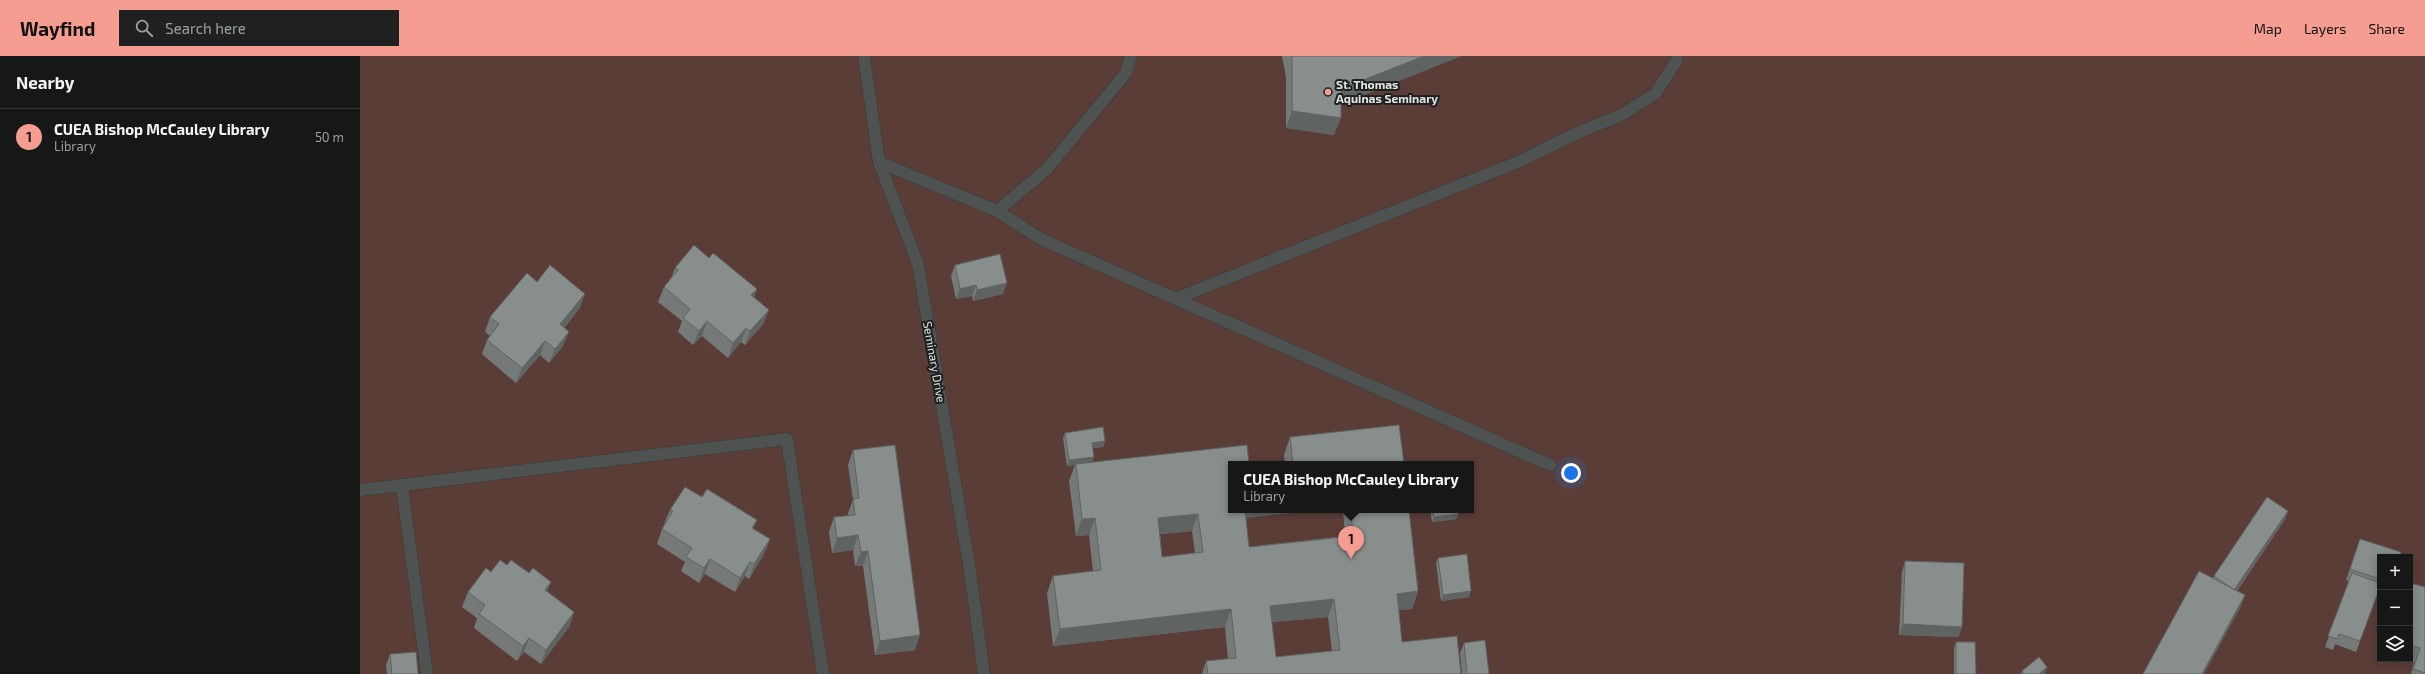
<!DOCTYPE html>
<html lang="en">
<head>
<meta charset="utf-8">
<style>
  body { margin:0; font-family:"Exo 2",sans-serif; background:#1e2120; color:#f1f3f6 }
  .controls { position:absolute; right:12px; bottom:12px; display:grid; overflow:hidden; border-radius:0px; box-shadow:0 2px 10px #0003 }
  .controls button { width:36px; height:36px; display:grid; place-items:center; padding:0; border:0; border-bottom:1px solid #343736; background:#151817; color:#f1f3f6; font:20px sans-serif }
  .you { position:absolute; left:1211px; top:417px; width:14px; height:14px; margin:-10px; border:3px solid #fff; border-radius:50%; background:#1a73e8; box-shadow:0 0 0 6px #1a73e833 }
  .badge { display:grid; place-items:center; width:26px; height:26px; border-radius:50%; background:#f59d90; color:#111; font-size:13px; font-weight:700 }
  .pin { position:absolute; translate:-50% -33px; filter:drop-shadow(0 1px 2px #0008) }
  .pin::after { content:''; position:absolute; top:21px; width:14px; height:12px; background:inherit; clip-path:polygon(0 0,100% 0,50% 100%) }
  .popup { position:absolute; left:868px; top:405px; width:246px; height:52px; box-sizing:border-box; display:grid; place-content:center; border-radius:0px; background:#151817; filter:drop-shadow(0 1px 3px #0005); font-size:13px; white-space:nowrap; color:#9da0a1 }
  .popup b { font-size:15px; color:#f1f3f6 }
  .popup::after { content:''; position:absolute; left:50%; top:100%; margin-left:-8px; border:8px solid transparent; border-top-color:#151817 }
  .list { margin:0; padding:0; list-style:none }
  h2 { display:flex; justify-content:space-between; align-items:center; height:52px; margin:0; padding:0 16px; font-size:17px }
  h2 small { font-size:13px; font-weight:400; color:#9da0a1 }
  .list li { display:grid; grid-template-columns:26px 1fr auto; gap:12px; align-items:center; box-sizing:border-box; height:56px; padding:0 16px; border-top:1px solid #343736 }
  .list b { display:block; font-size:15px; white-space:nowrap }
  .list p { margin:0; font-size:13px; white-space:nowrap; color:#9da0a1 }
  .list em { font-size:13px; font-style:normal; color:#9da0a1 }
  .icon { flex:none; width:22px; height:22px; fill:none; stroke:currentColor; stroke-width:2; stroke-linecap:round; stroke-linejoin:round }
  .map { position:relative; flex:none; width:2065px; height:618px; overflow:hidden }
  header { display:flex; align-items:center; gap:24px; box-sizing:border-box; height:56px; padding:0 20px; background:#f59d90; color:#111 }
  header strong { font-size:19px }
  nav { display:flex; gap:22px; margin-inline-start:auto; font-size:14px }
  .search { width:280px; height:36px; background:#1e2120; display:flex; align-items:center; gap:10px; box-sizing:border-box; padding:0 14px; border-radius:0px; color:#9da0a1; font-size:15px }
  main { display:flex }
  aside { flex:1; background:#151817 }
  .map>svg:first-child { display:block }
  .green { fill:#5b3d38; fill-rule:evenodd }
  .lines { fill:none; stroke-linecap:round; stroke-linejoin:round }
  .lane-casing { stroke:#373a39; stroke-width:13 }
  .street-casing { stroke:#373a39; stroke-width:13 }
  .lane { stroke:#4e5352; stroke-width:12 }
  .street { stroke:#4e5352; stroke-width:12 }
  .wall { fill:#757a78; fill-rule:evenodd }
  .shaded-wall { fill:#5f6362 }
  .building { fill:#888e8c; stroke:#5f6362; fill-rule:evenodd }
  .poi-dot { fill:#f59d90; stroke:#1c201f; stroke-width:1.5 }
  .labels { text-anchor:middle; stroke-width:4; stroke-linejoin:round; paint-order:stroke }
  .poi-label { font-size:12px; font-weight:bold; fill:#e0e3e2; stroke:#1c201f; text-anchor:start }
  .street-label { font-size:12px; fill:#e0e3e2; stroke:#1c201f }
</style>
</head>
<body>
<header>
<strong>Wayfind</strong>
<div class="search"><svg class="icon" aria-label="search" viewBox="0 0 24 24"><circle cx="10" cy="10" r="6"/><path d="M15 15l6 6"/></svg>Search here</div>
<nav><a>Map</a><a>Layers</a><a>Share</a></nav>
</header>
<main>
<aside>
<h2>Nearby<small></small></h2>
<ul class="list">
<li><span class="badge">1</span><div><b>CUEA Bishop McCauley Library</b><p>Library</p></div><em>50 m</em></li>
</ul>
</aside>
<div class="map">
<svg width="2065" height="618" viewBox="0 0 2065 618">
  <rect width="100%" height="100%" fill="#1c201f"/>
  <path class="green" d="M0,0H2065V618H0ZM871,408H1111V454H871ZM2020,501H2050V603H2020Z"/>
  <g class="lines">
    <g class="lane-casing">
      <path id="lane" d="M519,106L637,155L681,183L1190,409
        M637,155L687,113L766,17L771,0
        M815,243L1158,106L1215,78L1261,59L1295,38L1317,4
        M42,430L67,618
        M0,434L427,383L463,618"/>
    </g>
    <g class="street-casing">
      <path id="street" d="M504,0L519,106L558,208L610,515L624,618"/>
    </g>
    <use href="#lane" class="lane"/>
    <use href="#street" class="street"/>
  </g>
  <path class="wall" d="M922,0H1101L981,48L974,79L926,72V21Z
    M349,202L397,233L394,241L409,254L403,268L385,289L381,286L368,302L342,280L333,289L318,276L322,265L298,246L304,231L311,222L315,212Z
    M595,209L643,238L613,245L612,240L596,243L591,220Z
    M177,226L220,252L204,272L203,290L189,307L180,299L156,327L122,298L127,284L130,280L125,276L130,261Z
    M705,377L745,385L743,391L733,392L732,406L886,462L889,491L985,480L983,454H1049L1058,535L1052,553L1039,554L1042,586L1101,618H842L846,605L868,603L865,571L693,590L687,537L693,520L733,515L729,479L716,480L709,425L715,409L707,410L703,382ZM832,475L835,497L802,501L800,478ZM968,561L972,595L916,601L912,566Z
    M930,381L1044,408H925L924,399Z
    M493,394L555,594L515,599L503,510H495L493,494L472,497L469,476L474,461L488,460V457L493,444L488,409Z
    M310,454L393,473L410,483L404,498L389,523L385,520L375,536L345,518L339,527L321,515L325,506L297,488L302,473L305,468H304Z
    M1070,454H1098V458L1096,463L1072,466Z
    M1928,455L1924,465L1877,535L1885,539L1879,554L1853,523L1854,520Z
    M2000,483L2020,501V535L2019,534L1996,596L1975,588L1973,594L1965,591L1989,525L1986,524Z
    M1078,502L1109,541L1081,545L1076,507Z
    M1545,505L1602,571L1598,581L1539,579L1542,516Z
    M147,509L191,526L187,535L214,556L209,571L181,608L164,596L157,605L114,572L117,562L102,551L108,536L131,516Z
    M2050,527L2065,531V618H2051L2054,606L2043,603H2050Z
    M1596,586L1616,618H1594V592Z
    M1104,587L1129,618H1102L1100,597Z
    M2020,589V596L2018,595Z
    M30,598L58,618H27L26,609Z
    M1687,611L1685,617L1684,618H1661L1662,615Z"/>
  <path class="shaded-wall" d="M1064,0H1101L974,51L981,33Z
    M932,55L981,62L974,79L926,72Z
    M647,227L643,238L613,245L617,234Z
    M616,229L612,240L596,243L600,233Z
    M397,233L391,247V239Z
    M225,238L220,252L194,283L200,268Z
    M409,254L403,268L385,289L390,275Z
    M347,265L342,280L333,289L339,275Z
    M386,272L381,286L368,302L373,287Z
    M209,276L203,290L189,307L195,293Z
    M185,285L180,299L156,327L162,312Z
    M745,385L743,391L730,392L732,387Z
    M734,401L732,407L707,410L709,404Z
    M881,454H957L878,463Z
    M1928,455L1924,465L1870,544L1874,534Z
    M838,458L832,475L792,479L798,462Z
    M1098,458L1096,463L1072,466L1074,461Z
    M735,462L729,479L716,480L722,463Z
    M397,464L391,479L392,472Z
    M498,479L493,494L472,497L477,482Z
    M410,483L404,498L389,523L394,508Z
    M508,495L503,510H495L501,496Z
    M350,503L345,518L339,527L344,512Z
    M390,506L385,520L375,536L380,522Z
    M191,526L185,540V534Z
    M1058,535L1052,553L1031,555L1037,538Z
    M1111,535L1109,541L1081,545L1083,539Z
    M1885,539L1879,554L1844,618H1842Z
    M974,543L968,561L904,567L910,550Z
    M871,553L865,571L693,590L700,573Z
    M214,556L209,571L181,608L186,594Z
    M1543,568L1602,571L1598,581L1539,579Z
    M560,579L555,594L515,599L520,585Z
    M169,582L164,596L157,605L163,590Z
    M1687,611L1685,617L1684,618H1679Z"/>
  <path class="building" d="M931,0H1064L981,33V62L932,55V4Z
    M334,189L349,202L353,197L397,233L391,239L409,254L390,275L386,272L373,287L347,265L339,275L323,262L330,253L304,231L318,214L315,212Z
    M640,198L647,227L617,234L616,229L600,233L595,209Z
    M190,209L225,238L200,268L209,276L195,293L185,285L162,312L127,284L139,268L130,261L167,217L177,226Z
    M1039,369L1044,408H933L930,381Z
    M743,371L745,385L732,387L734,401L709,404L705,377Z
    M535,389L560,579L520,585L508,495L501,496L498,479L477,482L474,461L495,459L493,443L499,442L493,394Z
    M887,389L889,408H871V454H885L889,491L993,480L991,454H1049L1058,535L1037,538L1042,586L1097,580L1101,618H848L846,605L876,602L871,553L700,573L693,520L741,514L735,462L722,463L716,408ZM838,458L843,496L802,501L798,462ZM974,543L980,594L916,601L910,550Z
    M325,431L342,441L347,433L397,464L392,472L410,483L394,508L390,506L380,522L350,503L344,512L326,501L332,492L302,473L313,455L310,454Z
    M1907,441L1928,455L1874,534L1854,520Z
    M1073,454H1098V458L1074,461Z
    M2000,483L2041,496L2039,501H2020V523L1990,513Z
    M1107,498L1111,535L1083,539L1078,502Z
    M140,504L147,509L151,504L169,517L173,512L191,526L185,534L214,556L186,594L169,582L163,590L119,558L125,549L108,536L126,512L131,516Z
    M1545,505L1604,507L1602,571L1543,568Z
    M1839,515L1885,539L1842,618H1783Z
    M1992,517L2020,527V531L2000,585L1979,578L1977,583L1968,580Z
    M2050,527L2065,531V617L2053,613L2060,592L2050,589Z
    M1125,584L1129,618H1107L1104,587Z
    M1596,586H1615L1616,618H1596Z
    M56,596L58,618H32L30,598Z
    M1679,601L1687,611L1679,618H1665L1662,615Z"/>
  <circle class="poi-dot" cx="968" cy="36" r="4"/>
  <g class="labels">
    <g class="poi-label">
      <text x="976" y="33">St. Thomas<tspan x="976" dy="14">Aquinas Seminary</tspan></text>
    </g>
    <g class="street-label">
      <text transform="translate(574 306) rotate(80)" y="4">Seminary Drive</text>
    </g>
  </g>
</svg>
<div class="controls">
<button>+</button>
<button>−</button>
<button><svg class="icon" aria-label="layers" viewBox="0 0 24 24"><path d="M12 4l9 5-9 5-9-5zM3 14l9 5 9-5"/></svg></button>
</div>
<div class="you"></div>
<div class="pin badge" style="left:991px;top:503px">1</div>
<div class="popup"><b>CUEA Bishop McCauley Library</b>Library</div>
</div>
</main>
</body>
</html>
